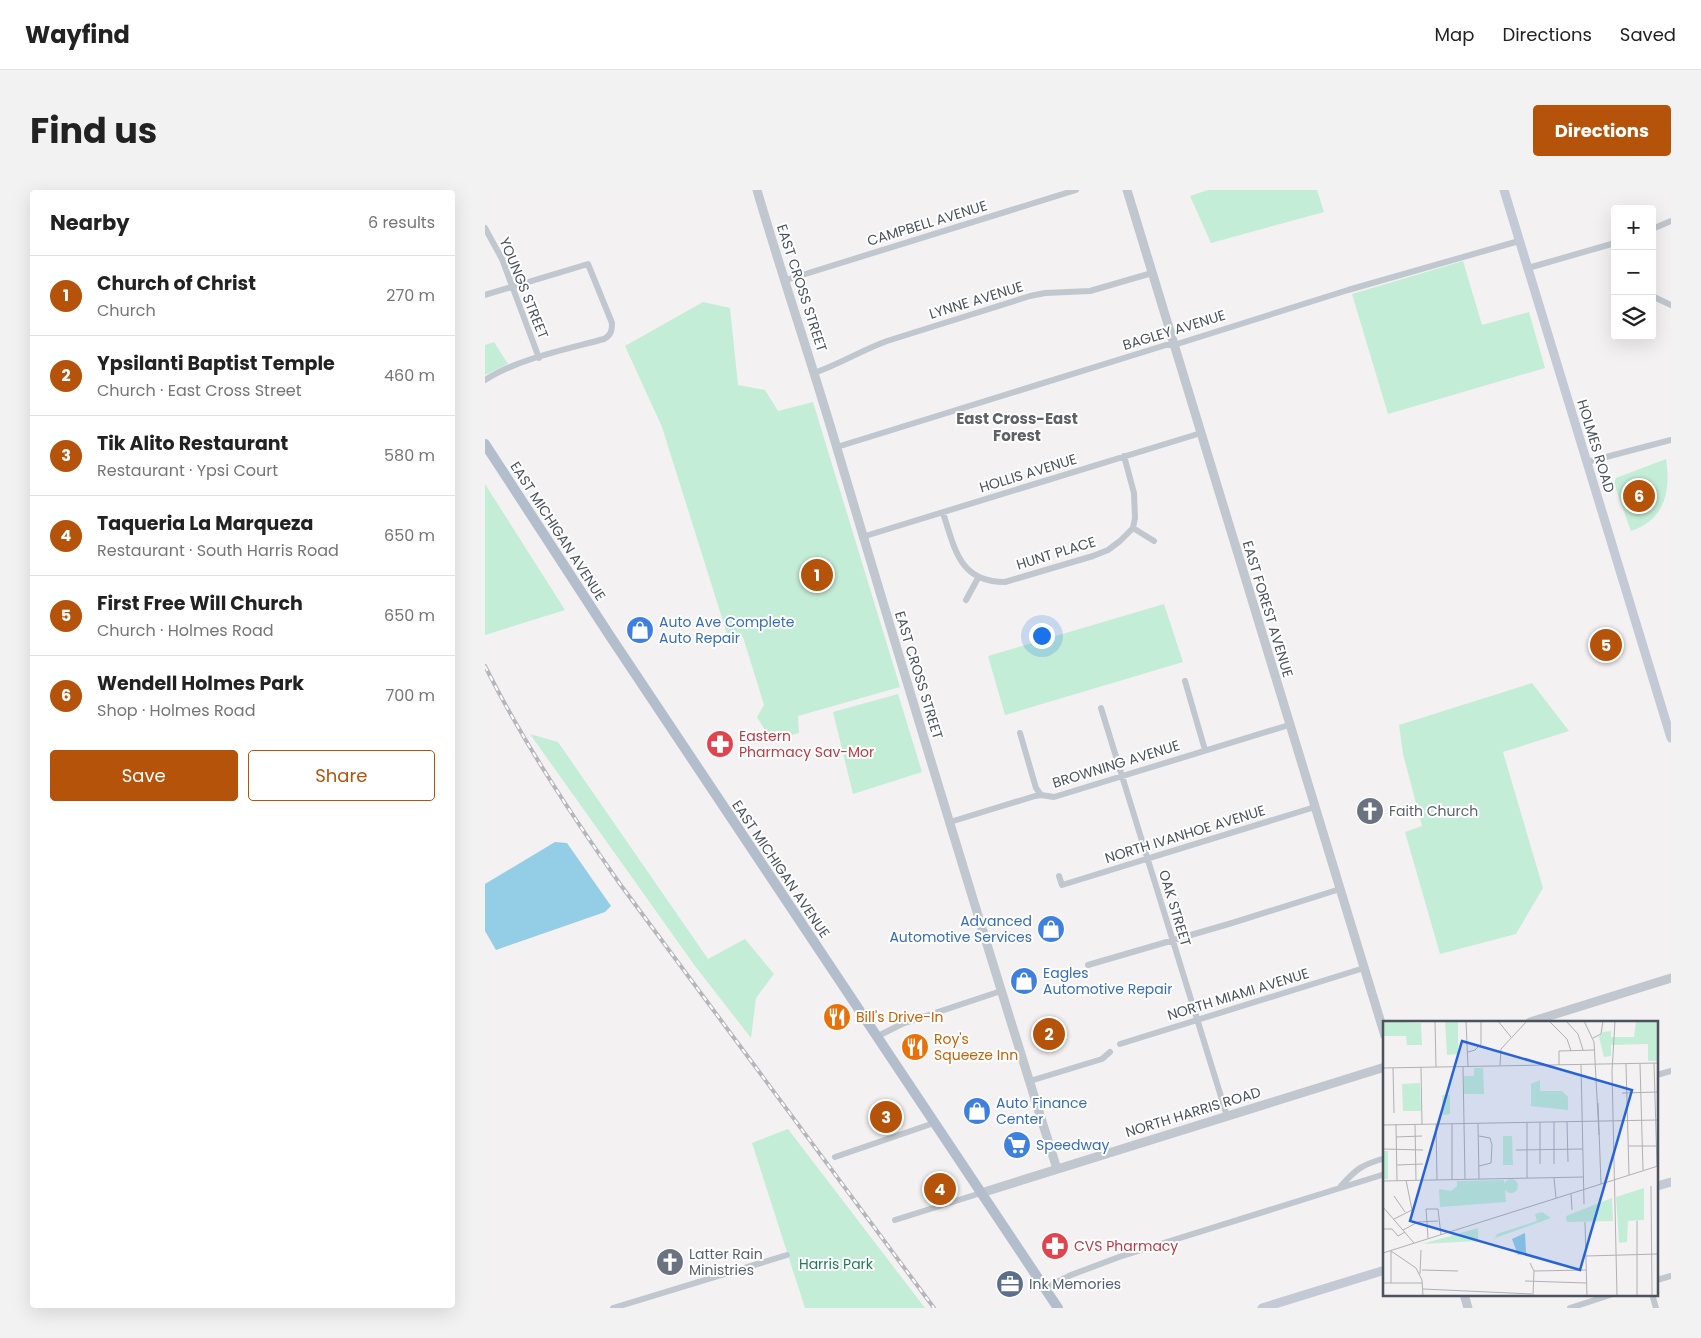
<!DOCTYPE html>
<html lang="en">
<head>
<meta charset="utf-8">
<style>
  body { margin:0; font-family:Poppins,sans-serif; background:#f2f2f2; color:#222 }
  .controls { position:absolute; right:15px; top:15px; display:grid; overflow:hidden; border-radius:5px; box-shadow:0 5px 20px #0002 }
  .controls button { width:45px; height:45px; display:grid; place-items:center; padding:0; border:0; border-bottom:1px solid #e0e0e0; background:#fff; color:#222; font:25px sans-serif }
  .you { position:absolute; left:556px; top:445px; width:18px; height:18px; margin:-12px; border:4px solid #fff; border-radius:50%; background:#1a73e8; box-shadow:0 0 0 8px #1a73e833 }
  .badge { display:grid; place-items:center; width:32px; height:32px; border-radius:50%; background:#b45309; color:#fff; font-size:16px; font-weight:700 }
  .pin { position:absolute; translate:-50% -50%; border:2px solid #fff; box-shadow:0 1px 5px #0006 }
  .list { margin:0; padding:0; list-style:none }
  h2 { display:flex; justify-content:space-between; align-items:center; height:65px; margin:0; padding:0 20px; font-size:21px }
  h2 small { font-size:16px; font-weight:400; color:#767676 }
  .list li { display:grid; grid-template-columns:32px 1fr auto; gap:15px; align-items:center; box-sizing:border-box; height:80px; padding:0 20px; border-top:1px solid #e0e0e0 }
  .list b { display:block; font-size:19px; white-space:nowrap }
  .list p { margin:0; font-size:16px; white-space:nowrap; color:#767676 }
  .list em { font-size:16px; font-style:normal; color:#767676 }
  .actions { display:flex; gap:10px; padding:15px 20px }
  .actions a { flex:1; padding:11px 0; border:1px solid #b45309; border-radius:5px; text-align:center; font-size:18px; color:#b45309 }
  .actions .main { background:#b45309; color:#fff }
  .icon { flex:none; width:28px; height:28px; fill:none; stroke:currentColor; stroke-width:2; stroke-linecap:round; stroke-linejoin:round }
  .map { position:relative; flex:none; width:1186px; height:1118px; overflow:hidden; border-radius:5px }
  header { display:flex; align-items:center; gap:30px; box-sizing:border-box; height:70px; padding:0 25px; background:#fff; border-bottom:1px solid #e0e0e0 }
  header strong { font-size:24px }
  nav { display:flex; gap:28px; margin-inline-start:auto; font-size:18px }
  .intro { display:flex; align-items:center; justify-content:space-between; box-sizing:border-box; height:120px; padding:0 30px }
  h1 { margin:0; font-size:35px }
  .button { padding:12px 22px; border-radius:5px; background:#b45309; color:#fff; font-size:18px; font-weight:700 }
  main { display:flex; gap:30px; padding:0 30px }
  aside { flex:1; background:#fff; border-radius:5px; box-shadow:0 5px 20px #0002 }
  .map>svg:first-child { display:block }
  .green { fill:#c4edd8 }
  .water { fill:#94cde6 }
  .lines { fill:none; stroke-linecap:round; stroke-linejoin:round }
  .minor { stroke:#c0c7ce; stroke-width:6 }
  .tertiary { stroke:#c0c7ce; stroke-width:9 }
  .secondary { stroke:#c3cad6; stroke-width:9 }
  .primary { stroke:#b3becd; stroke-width:10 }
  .rail-casing { stroke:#b4b6bb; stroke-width:4 }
  .rail { stroke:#fff; stroke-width:2; stroke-dasharray:5.5; stroke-linecap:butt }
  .labels { text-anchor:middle; stroke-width:4; stroke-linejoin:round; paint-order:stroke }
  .street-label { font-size:14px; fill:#4a525d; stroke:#fff }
  .shop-label { font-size:14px; fill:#366cbe; stroke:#fff; text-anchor:start }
  .health-label { font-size:14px; fill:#be3a42; stroke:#fff; text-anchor:start }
  .worship-label { font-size:14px; fill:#5b616d; stroke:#fff; text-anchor:start }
  .food-label { font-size:14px; fill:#c56008; stroke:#fff; text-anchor:start }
  .park-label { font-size:14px; fill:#1f7b56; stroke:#fff }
  .service-label { font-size:14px; fill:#4e5e75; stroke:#fff; text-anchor:start }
  .neighbourhood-label { font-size:15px; font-weight:bold; fill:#5e6165; stroke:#fff }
  .inset-road { fill:none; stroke:#afb1b6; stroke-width:1 }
  .view { fill:#2763d8; fill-opacity:0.15; stroke:#2763d8; stroke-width:2.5 }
  .inset-edge { fill:none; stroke:#4a525d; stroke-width:2.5 }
</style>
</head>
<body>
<header>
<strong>Wayfind</strong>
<nav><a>Map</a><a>Directions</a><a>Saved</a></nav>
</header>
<div class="intro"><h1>Find us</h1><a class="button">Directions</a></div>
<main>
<aside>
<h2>Nearby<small>6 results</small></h2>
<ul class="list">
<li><span class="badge">1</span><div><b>Church of Christ</b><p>Church</p></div><em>270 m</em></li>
<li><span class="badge">2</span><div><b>Ypsilanti Baptist Temple</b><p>Church · East Cross Street</p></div><em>460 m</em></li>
<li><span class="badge">3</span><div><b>Tik Alito Restaurant</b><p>Restaurant · Ypsi Court</p></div><em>580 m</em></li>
<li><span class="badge">4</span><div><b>Taqueria La Marqueza</b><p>Restaurant · South Harris Road</p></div><em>650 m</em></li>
<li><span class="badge">5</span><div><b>First Free Will Church</b><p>Church · Holmes Road</p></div><em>650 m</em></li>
<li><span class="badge">6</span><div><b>Wendell Holmes Park</b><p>Shop · Holmes Road</p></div><em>700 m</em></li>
</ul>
<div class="actions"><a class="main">Save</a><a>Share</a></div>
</aside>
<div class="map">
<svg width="1186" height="1118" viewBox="0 0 1186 1118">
  <rect width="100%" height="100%" fill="#f3f1f1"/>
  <path class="green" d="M723,0H832L839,22L726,53L705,6Z
    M978,71L997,135L1044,122L1060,178L903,224L867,104Z
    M218,112L245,118L253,195L280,200L293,221L328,212L415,497L313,526L314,543L287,551L272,527L279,515L258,447H243L177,237L140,156Z
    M9,152L23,174L0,185V155Z
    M1181,269C1186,301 1180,330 1146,341L1129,294L1131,288Z
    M0,294L80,420L0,445Z
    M679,414L698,472L520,525L503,466Z
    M1047,493L1084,541L1018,562L1058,698L1031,744L955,764L920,642L937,636L918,564L914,535Z
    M413,504L437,582L368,604L348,522Z
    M45,544L73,552L223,769L260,749L289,784L271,808L266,848L210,776Z
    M303,939L440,1118H320L267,953Z"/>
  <path class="water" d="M70,652L82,653L126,716L120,722L11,760L0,741V694Z"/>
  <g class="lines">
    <path class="minor" d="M0,38L17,69L54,168
      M1167,39L1186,31
      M1043,78L1130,53
      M301,90L591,0
      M0,105L103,74L127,133C127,141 126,145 119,149C83,159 32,169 0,190
      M1167,106L1186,115
      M329,183C355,174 377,160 402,151L545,106L560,103L605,101L667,83
      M352,257L681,155H689L863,100L1034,51
      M1102,272L1186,250
      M458,323C470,359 474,392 520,392L608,366L623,360L635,351L648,338L650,328L649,303L639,266
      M648,338L669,351
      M377,347L716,243
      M481,410L493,388
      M700,491L720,560
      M616,518L742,926
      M535,543L551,598L556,605
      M465,632L550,606L556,605L569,607L804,535
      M574,686L577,695L830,617
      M603,775L747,733L855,699
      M391,847L417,834L516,801
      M635,854L879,778
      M1172,885L1186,881
      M545,891L617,869L625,862
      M350,967L449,933
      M856,996C872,978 877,975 900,968
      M410,1030L496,1003
      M1172,1090L1186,1086
      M560,1098L586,1085L634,1067L900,984
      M1167,1104L1171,1118
      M128,1118L302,1065
      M1085,1118L1128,1104"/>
    <path class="tertiary" d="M272,0C297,86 326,170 351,255C423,497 496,738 572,979
      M642,0L900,846
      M1045,832L1186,788
      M496,1003L900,877
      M979,1104L983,1118"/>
    <path class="secondary" d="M1019,0L1186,548
      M1172,996L1186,992
      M777,1118L900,1080"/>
    <path class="primary" d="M0,254L125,446L573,1118"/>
    <g class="rail-casing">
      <path id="rail" d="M0,476C38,552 86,624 135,694L449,1118"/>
    </g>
    <use href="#rail" class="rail"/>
  </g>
  <defs>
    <g id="shop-disc" transform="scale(1.4375)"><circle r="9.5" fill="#3f7fe0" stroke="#fff"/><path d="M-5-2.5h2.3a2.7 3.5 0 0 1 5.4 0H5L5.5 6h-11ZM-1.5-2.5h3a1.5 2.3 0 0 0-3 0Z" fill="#fff"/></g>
    <g id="pharmacy-disc" transform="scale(1.4375)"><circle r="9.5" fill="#e0444e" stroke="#fff"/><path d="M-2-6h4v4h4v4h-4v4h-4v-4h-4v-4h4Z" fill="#fff"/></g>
    <g id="church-disc" transform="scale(1.4375)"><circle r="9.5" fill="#6b7280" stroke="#fff"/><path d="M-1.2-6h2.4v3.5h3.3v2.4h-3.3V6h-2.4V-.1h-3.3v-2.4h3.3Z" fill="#fff"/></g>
    <g id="restaurant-disc" transform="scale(1.4375)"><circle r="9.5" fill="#e8710a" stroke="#fff"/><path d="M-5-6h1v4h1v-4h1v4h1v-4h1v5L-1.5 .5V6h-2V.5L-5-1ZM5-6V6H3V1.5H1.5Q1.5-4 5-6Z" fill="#fff"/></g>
    <g id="supermarket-disc" transform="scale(1.4375)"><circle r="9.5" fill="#3f7fe0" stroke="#fff"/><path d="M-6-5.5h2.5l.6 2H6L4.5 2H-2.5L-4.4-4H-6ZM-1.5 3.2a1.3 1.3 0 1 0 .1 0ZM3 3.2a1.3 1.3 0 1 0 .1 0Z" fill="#fff"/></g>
    <g id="office-disc" transform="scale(1.4375)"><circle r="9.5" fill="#5c6f8a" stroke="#fff"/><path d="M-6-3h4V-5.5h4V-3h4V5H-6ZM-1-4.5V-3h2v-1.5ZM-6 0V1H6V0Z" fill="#fff"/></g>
  </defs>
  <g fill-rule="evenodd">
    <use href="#shop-disc" x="155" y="440"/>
    <use href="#pharmacy-disc" x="235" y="554"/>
    <use href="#church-disc" x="885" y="621"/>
    <use href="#shop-disc" x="566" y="739"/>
    <use href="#shop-disc" x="539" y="791"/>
    <use href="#restaurant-disc" x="352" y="827"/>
    <use href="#restaurant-disc" x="430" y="857"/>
    <use href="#shop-disc" x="492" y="921"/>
    <use href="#supermarket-disc" x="532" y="955"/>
    <use href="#pharmacy-disc" x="570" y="1056"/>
    <use href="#church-disc" x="185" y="1072"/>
    <use href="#office-disc" x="525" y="1094"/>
  </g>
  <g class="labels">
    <g class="street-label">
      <text transform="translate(442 33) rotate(-17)" y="5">CAMPBELL AVENUE</text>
      <text transform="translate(39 98) rotate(68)" y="5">YOUNGS STREET</text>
      <text transform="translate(317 98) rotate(72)" y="5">EAST CROSS STREET</text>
      <text transform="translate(491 110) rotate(-17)" y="5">LYNNE AVENUE</text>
      <text transform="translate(689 140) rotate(-17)" y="5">BAGLEY AVENUE</text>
      <text transform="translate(1111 256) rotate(73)" y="5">HOLMES ROAD</text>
      <text transform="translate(543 283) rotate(-17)" y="5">HOLLIS AVENUE</text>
      <text transform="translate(73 341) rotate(57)" y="5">EAST MICHIGAN AVENUE</text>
      <text transform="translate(571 363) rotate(-17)" y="5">HUNT PLACE</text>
      <text transform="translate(783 419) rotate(73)" y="5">EAST FOREST AVENUE</text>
      <text transform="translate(434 485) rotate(73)" y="5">EAST CROSS STREET</text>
      <text transform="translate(631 574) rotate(-17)" y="5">BROWNING AVENUE</text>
      <text transform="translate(700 644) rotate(-17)" y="5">NORTH IVANHOE AVENUE</text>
      <text transform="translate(296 679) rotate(56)" y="5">EAST MICHIGAN AVENUE</text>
      <text transform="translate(690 718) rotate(73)" y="5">OAK STREET</text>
      <text transform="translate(753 804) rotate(-17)" y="5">NORTH MIAMI AVENUE</text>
      <text transform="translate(708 922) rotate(-17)" y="5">NORTH HARRIS ROAD</text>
    </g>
    <g class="shop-label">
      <text x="174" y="437">Auto Ave Complete<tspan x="174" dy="16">Auto Repair</tspan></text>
      <text x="547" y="736" text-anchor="end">Advanced<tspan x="547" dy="16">Automotive Services</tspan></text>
      <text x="558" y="788">Eagles<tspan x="558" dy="16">Automotive Repair</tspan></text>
      <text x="511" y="918">Auto Finance<tspan x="511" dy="16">Center</tspan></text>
      <text x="551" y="960">Speedway</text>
    </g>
    <g class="health-label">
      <text x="254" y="551">Eastern<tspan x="254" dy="16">Pharmacy Sav-Mor</tspan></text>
      <text x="589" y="1061">CVS Pharmacy</text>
    </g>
    <g class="worship-label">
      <text x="904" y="626">Faith Church</text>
      <text x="204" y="1069">Latter Rain<tspan x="204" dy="16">Ministries</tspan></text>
    </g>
    <g class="food-label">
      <text x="371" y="832">Bill's Drive-In</text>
      <text x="449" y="854">Roy's<tspan x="449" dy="16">Squeeze Inn</tspan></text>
    </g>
    <g class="park-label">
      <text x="351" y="1079">Harris Park</text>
    </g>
    <g class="service-label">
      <text x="544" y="1099">Ink Memories</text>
    </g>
    <g class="neighbourhood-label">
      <text x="532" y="234">East Cross-East<tspan x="532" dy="17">Forest</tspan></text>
    </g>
  </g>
  <g transform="translate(898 831)">
    <rect width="275" height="275" fill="#f3f1f1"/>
    <path d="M0,0L38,2L39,24H24L23,15H0ZM62,0H75V33L64,34ZM253,0H275L274,40H265V23L228,24V35L221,36L216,16L220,11L228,10V16H251ZM91,47H100L101,73H81V55H91ZM157,59V70H179L185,76V89L148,85V63ZM37,62L38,90H20L19,63ZM59,74H67V93L59,94ZM120,115H129L130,144H120ZM0,130H5V158H0ZM121 165a7 7 0 1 1 14 0a7 7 0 1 1-14 0ZM121,159L123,181L57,186L56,168L68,170L74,165V160ZM261,167V199L245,200L244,221L236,222L233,176ZM229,177L230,200L184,201L183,195ZM159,191L168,197L112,217L114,213L154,200L152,193ZM95,207V220L39,223Z" fill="#c4edd8"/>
    <path d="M142,212L143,232L135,234L129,218Z" fill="#94cde6"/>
    <path class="inset-road" d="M52,0L53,46M83,0L85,46M115,0L128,16M166,0L184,18L188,30M183,0L195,13L200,29M201,0L211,21L216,114M232,0L229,50L234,275M210,17L218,13L220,0M85,31L92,29L98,23V0M271,42L274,145M243,43L246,154M257,43L260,149M117,44L118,28L144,0M176,44V30L212,29M198,44L201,183M38,46L39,103M80,46L82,158M0,47L275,42M10,47L11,92M239,72L275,71M215,82L218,163M171,101V143M184,101L185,141M95,102L96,158M13,103L14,160M32,103L33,159M53,103L54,159M69,103V158M0,104L275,99M96,115L107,117L109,124L108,142L96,145M13,116L39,115M245,125H275M0,128L40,129M133,129L200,128M157,143V101M14,144L40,143M144,157V102M171,157L173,177M0,160L201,156M268,165L269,275M188,173L189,189M11,175L22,191M0,186L31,222M11,198L29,189L23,159M254,200V275M202,201L204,275M0,208H9L15,215L22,211M20,209L35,201L55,200M45,217L43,188H55L58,214M8,230V262M8,230L33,247L39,259L40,275M0,232L275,145M203,235L275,233M147,242L151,250L150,274M39,249L75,250M151,250L203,249M37,253L38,229M142,260L203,262M0,262H39M40,268L149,273M168,275H192"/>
    <path class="view" d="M79,20L249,69L197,249L27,200Z"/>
    <rect width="275" height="275" class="inset-edge"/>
  </g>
</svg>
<div class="controls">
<button>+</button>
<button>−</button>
<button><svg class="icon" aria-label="layers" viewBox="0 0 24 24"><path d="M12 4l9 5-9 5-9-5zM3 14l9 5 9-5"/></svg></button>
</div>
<div class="you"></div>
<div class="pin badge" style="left:332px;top:385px">1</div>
<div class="pin badge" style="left:564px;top:844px">2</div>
<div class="pin badge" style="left:401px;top:927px">3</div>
<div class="pin badge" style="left:455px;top:999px">4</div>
<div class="pin badge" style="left:1121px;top:455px">5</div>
<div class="pin badge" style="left:1154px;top:306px">6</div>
</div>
</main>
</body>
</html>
